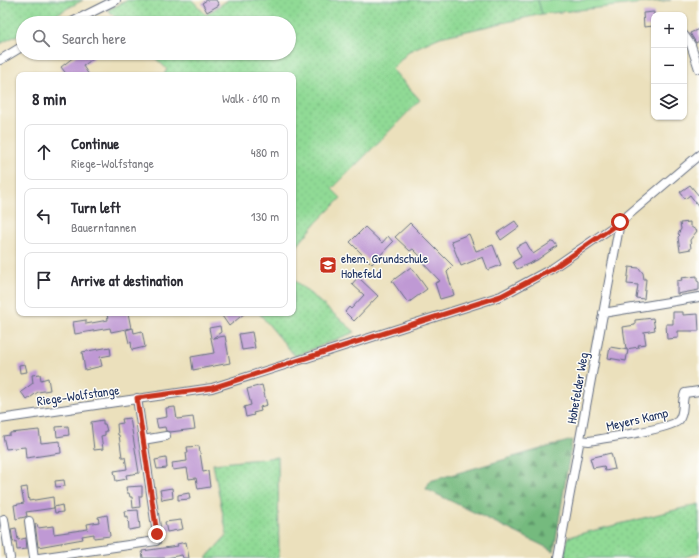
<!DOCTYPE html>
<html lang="en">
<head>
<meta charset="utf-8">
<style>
  body { margin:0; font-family:"Patrick Hand",sans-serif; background:#f2f2f3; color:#2b2b33 }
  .controls { position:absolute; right:12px; top:12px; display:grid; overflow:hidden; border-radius:8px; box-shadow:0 1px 3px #0004 }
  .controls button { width:36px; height:36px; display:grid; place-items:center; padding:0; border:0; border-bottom:1px solid #e1e1e2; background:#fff; color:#2b2b33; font:20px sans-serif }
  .stop { position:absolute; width:12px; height:12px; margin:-9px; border:3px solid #c8321e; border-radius:50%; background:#fff }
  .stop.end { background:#c8321e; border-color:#fff; box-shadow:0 1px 4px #0008 }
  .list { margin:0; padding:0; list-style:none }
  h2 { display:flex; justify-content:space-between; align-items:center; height:52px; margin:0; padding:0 16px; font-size:17px }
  h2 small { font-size:13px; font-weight:400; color:#7c7c81 }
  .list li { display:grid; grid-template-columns:26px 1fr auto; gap:12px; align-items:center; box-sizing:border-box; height:56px; margin:0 8px 8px; padding:0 8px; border:1px solid #e1e1e2; border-radius:8px }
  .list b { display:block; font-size:15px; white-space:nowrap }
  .list p { margin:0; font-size:13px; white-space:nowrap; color:#7c7c81 }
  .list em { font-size:13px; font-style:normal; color:#7c7c81 }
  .icon { flex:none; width:22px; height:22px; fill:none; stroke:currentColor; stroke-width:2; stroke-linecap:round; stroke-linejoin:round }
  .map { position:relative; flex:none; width:699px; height:558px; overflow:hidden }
  .search { position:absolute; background:#fff; box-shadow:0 1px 3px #0004; left:16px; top:16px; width:280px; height:44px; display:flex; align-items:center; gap:10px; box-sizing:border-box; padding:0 14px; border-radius:22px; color:#7c7c81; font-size:15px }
  .panel { position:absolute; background:#fff; box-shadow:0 1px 3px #0004; left:16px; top:72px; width:280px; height:244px; border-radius:8px }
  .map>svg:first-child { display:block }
  .grass { fill:url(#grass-dots); stroke:#56847a }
  .forest { fill:url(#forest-firs); stroke:#48746e }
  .garden { fill:#90da95; stroke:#56847a }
  .building { fill:#bf99d4 }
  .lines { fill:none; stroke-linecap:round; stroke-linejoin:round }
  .minor-casing { stroke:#646d7f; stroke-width:10 }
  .minor { stroke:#fff; stroke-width:8 }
  .route { stroke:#c8321e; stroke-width:5 }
  .labels { text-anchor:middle; stroke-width:3; stroke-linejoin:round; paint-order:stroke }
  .poi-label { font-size:13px; fill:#1b2f5e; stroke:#fdfcf7; text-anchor:start }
  .street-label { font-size:13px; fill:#1b2f5e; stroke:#fdfcf7 }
</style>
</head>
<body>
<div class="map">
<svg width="699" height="558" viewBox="0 0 699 558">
  <defs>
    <pattern id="grass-dots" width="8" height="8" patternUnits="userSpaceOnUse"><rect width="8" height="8" fill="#90da95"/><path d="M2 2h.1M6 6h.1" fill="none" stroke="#7cbb83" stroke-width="1.8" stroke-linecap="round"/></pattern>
    <pattern id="forest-firs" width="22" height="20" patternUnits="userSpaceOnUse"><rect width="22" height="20" fill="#74ba7e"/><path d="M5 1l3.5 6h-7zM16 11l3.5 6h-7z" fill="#5e986a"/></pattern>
  </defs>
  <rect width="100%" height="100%" fill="#fdfcf7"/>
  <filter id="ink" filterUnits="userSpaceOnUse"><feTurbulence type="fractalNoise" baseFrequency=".025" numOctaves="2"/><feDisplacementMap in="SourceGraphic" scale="8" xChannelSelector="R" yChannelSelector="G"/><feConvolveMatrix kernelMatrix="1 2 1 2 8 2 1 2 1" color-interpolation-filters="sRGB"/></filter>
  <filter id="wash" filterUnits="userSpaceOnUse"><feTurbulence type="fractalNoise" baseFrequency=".012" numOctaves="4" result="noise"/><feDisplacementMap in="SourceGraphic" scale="16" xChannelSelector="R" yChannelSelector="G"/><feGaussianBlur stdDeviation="0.9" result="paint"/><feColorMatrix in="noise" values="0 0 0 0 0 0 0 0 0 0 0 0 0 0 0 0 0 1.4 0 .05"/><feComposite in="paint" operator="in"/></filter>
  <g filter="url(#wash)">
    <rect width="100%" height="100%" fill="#ebe0bc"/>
    <path class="grass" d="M0,0H83L40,23H23V32L0,44Z
      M128,0H192L206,15L228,0H538L542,14L440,37L409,51L392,69L420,100L332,189L341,198L316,223L293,251V75H164L167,69L150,53H289V23H121L108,10Z
      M293,279L355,332L295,356L259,313H293Z
      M278,457L279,558H206L227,535L213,464Z
      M699,504V553L681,558H564L568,537Z"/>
    <path class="forest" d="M572,440L554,551L426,489L430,481Z"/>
    <path class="garden" d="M538,0H671L542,14Z"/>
    <g id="blocks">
      <path class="building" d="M207,0H216L219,5L207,12L202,3Z
        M654,12V26L644,27L643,13Z
        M699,29V41L696,43L690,33Z
        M79,53H90L94,58L83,66L89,75H67L61,67Z
        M690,185L699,196V207L690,195L685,199L680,192Z
        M515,221L519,227L501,240L497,233Z
        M690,222V226L697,231L690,240L691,249L680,251L678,237L680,235L678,234L681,229L680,223Z
        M410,223L453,266L447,272L454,295L440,299L435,283L440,281L420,260L422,258L413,249L410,251L395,237Z
        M365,227L382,243L388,236L393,242L372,264L350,242Z
        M469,234L476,251L493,245L501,265L488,270L483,257L461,266L451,241Z
        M553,241L557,246L537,260L517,269L513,262L521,257L516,247L526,242L533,254Z
        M411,267L427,289L408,303L392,281Z
        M629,267L639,268L643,273L644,279H646L644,299L636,298L638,285L627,284Z
        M697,276V281L699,282V290L677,294V281L682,280L681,278Z
        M358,277L378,296L354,321L345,312L349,307L351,309L364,295L352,284Z
        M673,312H683V315L698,314L699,331H678V338L667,339L666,324H673Z
        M107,313H128L131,328L111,332L110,328L75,334L73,322L86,320V324L108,320Z
        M220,313H245L229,326Z
        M653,318L655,330L644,332L646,344L638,345L639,347L626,349L623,327L635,325V320Z
        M220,326L221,332L213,338L225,336L230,363L193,370L191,357L214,353L209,328Z
        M133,328L134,333L142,331L145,347L132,350L131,342L129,343L126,330Z
        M252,332L255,348L242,350L239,334Z
        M110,347L111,355L100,357L102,366L85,370L82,352Z
        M610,347L628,350L626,361L608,358Z
        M25,364L27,372L20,373L19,365Z
        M40,374L41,380L48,378L50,390L38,392L27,400L21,392L33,383L32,375Z
        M262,385L267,405L260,407L261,411L253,413L254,415L246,417L244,407L251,405L247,389Z
        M175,407L177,419L193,417L195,429L170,432L166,431L165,427L158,428L156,419L167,417L166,408Z
        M130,418L139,473L126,475L127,479L116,481L114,471L127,469L125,457H122L119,435H118L117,424L123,423L122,419Z
        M103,420V424H105L107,431H105V435L101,436L103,449L94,450L91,422Z
        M68,426L69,435L57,437L56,427Z
        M39,430L41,443L60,441L61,453L26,458L25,447L6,449L3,436L10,435V433Z
        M199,446L203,472L208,471L210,487L198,489L196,478L189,479L187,468L173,470L172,463L187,461L186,453H188L187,447Z
        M611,453L615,469L605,471L604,466L593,468L590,458Z
        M166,458L167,468L157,469L155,460Z
        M64,480L65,486L56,487L55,481Z
        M142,486V496H139L140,507L133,508L132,497H130L129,493H127L126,487Z
        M27,487L29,501L53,497L54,508L26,512L27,516L25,517L16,519L14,505L24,503L21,488Z
        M172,488L173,498L162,500L160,490Z
        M189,493L190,499L178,500V495Z
        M62,505L63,512L55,513L54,507Z
        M138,510L140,528L129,530L128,516L125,517L124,511Z
        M107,515L110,536L94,538V534L82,536L83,539L38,547L35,524H37L38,528L53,526L54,534L88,529L87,524L99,522L98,517Z
        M181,520L183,529L167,532L165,522Z
        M16,528L18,540L26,538L27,549L17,550L16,541L13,542L11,529Z
        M186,542L189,558H183L182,555L166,558H143L142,551L178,546L177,544Z"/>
    </g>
  </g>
  <g filter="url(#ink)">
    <use href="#blocks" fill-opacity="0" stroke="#646d7f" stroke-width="1"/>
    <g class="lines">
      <g class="minor-casing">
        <path id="minor" d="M70,23L116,0
          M684,35L691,45L699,69
          M0,60L23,46
          M603,313L699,297
          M0,419L212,388L501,296L553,268L620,222L699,155
          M143,440L166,436
          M580,440L589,441C604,438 672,429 679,420C685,411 681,403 685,393L699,391
          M4,519L10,558
          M29,521L34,558
          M39,558L156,541L157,534L137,398
          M558,558L620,222"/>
      </g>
      <use href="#minor" class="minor"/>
    </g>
  </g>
  <g class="lines" filter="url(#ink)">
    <path class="route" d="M157,534L137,398L212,388L501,296L554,268L620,222"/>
  </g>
  <defs>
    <g id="school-square" transform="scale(0.9)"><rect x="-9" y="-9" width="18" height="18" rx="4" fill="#c8321e" stroke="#fdfcf7"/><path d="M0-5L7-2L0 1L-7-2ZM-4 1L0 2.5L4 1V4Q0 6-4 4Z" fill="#fff"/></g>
  </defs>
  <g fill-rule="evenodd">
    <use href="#school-square" x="328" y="265"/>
  </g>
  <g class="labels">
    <g class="poi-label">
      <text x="341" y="263">ehem. Grundschule<tspan x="341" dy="15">Hohefeld</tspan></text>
    </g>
    <g class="street-label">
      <text transform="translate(577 388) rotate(-80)" y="5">Hohefelder Weg</text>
      <text transform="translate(78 395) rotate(-8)" y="5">Riege-Wolfstange</text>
      <text transform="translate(637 419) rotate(-13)" y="5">Meyers Kamp</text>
    </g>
  </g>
</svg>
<div class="controls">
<button>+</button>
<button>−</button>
<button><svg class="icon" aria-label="layers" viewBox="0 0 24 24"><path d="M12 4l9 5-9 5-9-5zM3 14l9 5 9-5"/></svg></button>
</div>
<div class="stop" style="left:620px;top:222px"></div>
<div class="stop end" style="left:157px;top:534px"></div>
<div class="search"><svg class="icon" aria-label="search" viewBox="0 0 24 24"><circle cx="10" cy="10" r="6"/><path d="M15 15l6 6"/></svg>Search here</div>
<section class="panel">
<h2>8 min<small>Walk · 610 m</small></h2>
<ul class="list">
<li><svg class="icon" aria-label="ahead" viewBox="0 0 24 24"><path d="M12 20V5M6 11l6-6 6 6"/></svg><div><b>Continue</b><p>Riege-Wolfstange</p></div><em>480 m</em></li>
<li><svg class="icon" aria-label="left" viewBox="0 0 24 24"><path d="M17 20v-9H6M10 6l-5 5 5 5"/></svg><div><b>Turn left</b><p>Bauerntannen</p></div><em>130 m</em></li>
<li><svg class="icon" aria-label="arrive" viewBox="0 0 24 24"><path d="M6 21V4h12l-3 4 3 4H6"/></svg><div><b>Arrive at destination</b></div></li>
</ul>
</section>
</div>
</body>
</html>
